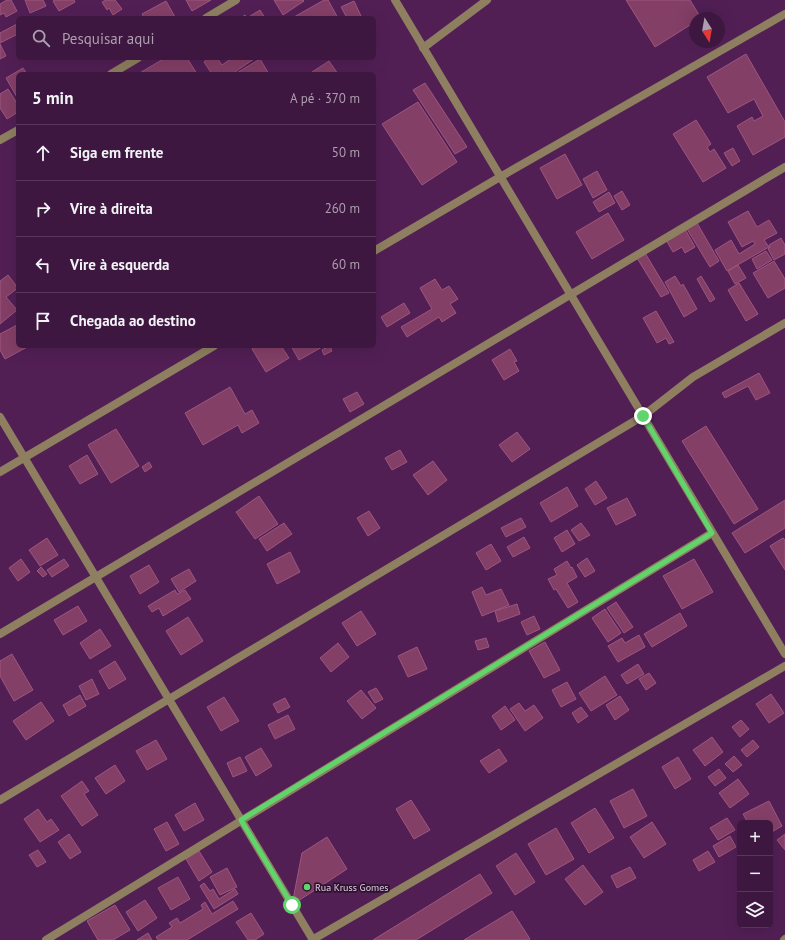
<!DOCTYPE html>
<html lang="pt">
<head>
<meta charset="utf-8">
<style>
  body { margin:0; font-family:"PT Sans",sans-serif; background:#49244b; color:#f1f3f6 }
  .controls { position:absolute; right:12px; bottom:12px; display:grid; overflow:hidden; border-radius:6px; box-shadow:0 4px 16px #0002 }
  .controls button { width:36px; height:36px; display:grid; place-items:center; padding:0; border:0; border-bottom:1px solid #573659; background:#3e1740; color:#f1f3f6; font:20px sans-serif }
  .compass { position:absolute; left:689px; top:12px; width:36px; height:36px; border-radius:50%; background:#3e1740; box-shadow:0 4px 16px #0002; rotate:169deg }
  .stop { position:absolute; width:12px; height:12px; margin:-9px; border:3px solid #5fd56b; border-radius:50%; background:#fff }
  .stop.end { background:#5fd56b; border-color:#fff; box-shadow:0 1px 4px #0008 }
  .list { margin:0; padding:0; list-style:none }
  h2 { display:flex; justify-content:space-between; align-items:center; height:52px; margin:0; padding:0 16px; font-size:17px }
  h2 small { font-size:13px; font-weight:400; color:#ad9fb1 }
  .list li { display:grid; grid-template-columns:26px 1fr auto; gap:12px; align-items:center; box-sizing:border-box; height:56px; padding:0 16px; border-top:1px solid #573659 }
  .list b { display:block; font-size:15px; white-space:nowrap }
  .list em { font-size:13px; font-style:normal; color:#ad9fb1 }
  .icon { flex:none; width:22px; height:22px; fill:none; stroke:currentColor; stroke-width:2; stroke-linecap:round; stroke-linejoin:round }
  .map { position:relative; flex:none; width:785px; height:940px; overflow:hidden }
  .search { position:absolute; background:#3e1740; box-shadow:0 4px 16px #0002; left:16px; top:16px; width:360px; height:44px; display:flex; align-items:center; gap:10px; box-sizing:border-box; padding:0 14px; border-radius:6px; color:#ad9fb1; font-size:15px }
  .panel { position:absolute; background:#3e1740; box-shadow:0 4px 16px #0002; left:16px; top:72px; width:360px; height:276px; border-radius:6px }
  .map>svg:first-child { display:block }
  .building { fill:#843f67; stroke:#9d567f }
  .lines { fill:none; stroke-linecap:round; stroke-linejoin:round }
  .minor { stroke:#8e7f60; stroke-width:8 }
  .tertiary { stroke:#8e7f60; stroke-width:8 }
  .route { stroke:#5fd56b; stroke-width:5 }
  .poi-dot { fill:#5fd56b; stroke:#2b152c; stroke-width:1.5 }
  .labels { text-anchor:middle; stroke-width:3.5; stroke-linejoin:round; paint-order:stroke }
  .poi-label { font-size:10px; fill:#e4c6e5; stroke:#2b152c; text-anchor:start }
</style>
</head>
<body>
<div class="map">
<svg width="785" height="940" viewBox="0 0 785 940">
  <rect width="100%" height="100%" fill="#521f55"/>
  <path class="building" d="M7,0H11L17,11L6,17L4,13L0,15V4Z
    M25,0H43L46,6L30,13Z
    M55,0H74L75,2L59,11L53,1Z
    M106,0H115L122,9L113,15L109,8L107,10L102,2Z
    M186,0H211L192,11Z
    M274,0H303L304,1L283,15Z
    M324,0H328L338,18H295L294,17Z
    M626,0H690L701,18H695V22L655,47Z
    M166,1L175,17L172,18H144L142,14Z
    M354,1L361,16L358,18H347L341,7Z
    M260,10L265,18H241L245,15L247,18Z
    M17,24L18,34L0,43V33Z
    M0,44L6,56L0,59Z
    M746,54L785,122V137L753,155L737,126L752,117L754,121L763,116L754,99L728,113L707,77Z
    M165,58H187L197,74H138Z
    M209,58H217L222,65L232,58L254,59L232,74H212L204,62Z
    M260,59L269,74H235Z
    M329,61L338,74H309Z
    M23,68L27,74H18V99L6,78Z
    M425,83L467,147L455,154L413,90Z
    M8,89L18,105V112L7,119L0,108V94Z
    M418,102L457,162L422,185L382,124Z
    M696,120L711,144L707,147L710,152L714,149L726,168L703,182L673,134Z
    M733,148L740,161L732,166L724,153Z
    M565,154L582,185L557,199L540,168Z
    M597,171L607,190L593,198L583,179Z
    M622,191L630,205L622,210L614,196Z
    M609,192L615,203L599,212L593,202Z
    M748,211L757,227L769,220L777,233L764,240L769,247L727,271L715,250L731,240L739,254L755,244L753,241L742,247L728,222Z
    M608,213L624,240L592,259L576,232Z
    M697,223L719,261L710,267L687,229Z
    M685,229L695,247L685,253L682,247L673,252L666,240Z
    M781,238L785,245V254L774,260L768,249L770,247L769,245Z
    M766,251L772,260L757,269L752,259Z
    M645,253L669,293L661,297L637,258Z
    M774,261L785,279V288L768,298L753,273Z
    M738,265L746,278L735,284L728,271Z
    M8,275L18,288L6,297L17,310L0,324V281Z
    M675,276L681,286L683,284L697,309L684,317L665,282Z
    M701,276L715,299L710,302L697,279Z
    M435,279L442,290L449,286L458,299L450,304L456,313L442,322L439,317L407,337L401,327L432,309L420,288Z
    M739,283L758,314L746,321L728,290Z
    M404,303L410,313L387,327L381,317Z
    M656,311L674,342L669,344L666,338L657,343L643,318Z
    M17,325L18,327V346H29L5,359L0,350V334Z
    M256,346H281L289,358L266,372L252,349Z
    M291,346H324L299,360Z
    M329,346H330L332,351L324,355L322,350Z
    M510,349L517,361L514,362L519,371L504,380L492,360Z
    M759,373L770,393L756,400L748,386L725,398L722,393Z
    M230,387L245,414L252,410L259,423L242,433L238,425L203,445L185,413Z
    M357,392L364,404L350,412L343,399Z
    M706,426L758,509L734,524L682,441Z
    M116,429L139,466L111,483L88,445Z
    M517,432L530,449L512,462L499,445Z
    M400,450L407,462L392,470L385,458Z
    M87,455L98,474L80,484L69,466Z
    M433,461L447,480L428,495L413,475Z
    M149,462L152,467L145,472L142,467Z
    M596,481L607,498L595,505L585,489Z
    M567,487L578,506L551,522L540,503Z
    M259,496L278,524L255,539L236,512Z
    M627,498L636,515L616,525L607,508Z
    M785,500V528L745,553L732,533Z
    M369,511L380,528L368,536L357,518Z
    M521,518L526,527L506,537L501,528Z
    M284,523L292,534L267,551L259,539Z
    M581,523L590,535L579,541L571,530Z
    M567,530L575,544L562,552L554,538Z
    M524,537L530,548L513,557L507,547Z
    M47,538L58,555L40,566L29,550Z
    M783,538L785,540V570L770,546Z
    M491,544L501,561L486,570L476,553Z
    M290,552L300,572L277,584L267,564Z
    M587,558L595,571L585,577L577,565Z
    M21,559L30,572L18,581L9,568Z
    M64,559L69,566L52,577L47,570Z
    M694,559L713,592L682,609L663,576Z
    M567,561L571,568L572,567L577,577L567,583L578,602L568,608L556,589L554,590L548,579L557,575L554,569Z
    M149,565L159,582L140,594L130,576Z
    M41,567L47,574L43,577L37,571Z
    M189,569L196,581L179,592L171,579Z
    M482,587L486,595L501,589L509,605L482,616L472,592Z
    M175,590L177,594L185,590L191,599L163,616L159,608L152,612L148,606Z
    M616,602L633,627L624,633L607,608Z
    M517,604L520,614L498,622L495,611Z
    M78,606L87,621L63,635L54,620Z
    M605,609L621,633L608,642L592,618Z
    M361,611L376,634L357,646L342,623Z
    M680,613L687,626L652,647L644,634Z
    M534,616L540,629L527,635L521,622Z
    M188,617L203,641L181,655L166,631Z
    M100,629L111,646L90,659L80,643Z
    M639,635L645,647L618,662L608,646L622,638L625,643Z
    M486,638L489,647L478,650L475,641Z
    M545,642L560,670L544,678L529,651Z
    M338,643L349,657L331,672L320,658Z
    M417,647L427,669L408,677L398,656Z
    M12,654L33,690L14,701L0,676V661Z
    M115,661L126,679L109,689L99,671Z
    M638,664L644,674L627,684L621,675Z
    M649,673L656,683L646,690L639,679Z
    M605,676L617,695L591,711L579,693Z
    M92,679L99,694L86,700L79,686Z
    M567,682L576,699L561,707L552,690Z
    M376,688L383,699L375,703L368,692Z
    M361,690L376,708L362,719L347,701Z
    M771,694L784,713L769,723L756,704Z
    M80,695L86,706L69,716L63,705Z
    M620,696L629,710L615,720L606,705Z
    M224,697L239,721L221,731L207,707Z
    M285,698L290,707L278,713L273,704Z
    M41,702L54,721L26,740L13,721Z
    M519,703L525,711L534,705L543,718L525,731L510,709Z
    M505,706L515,720L501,730L492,716Z
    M581,707L588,716L578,723L572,713Z
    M288,715L295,729L275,739L268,725Z
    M741,720L749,729L740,737L732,727Z
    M712,737L723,752L705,766L693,750Z
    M156,740L167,759L147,770L136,751Z
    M753,740L759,747L747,757L741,750Z
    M261,748L272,766L256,776L245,757Z
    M499,749L507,761L489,773L480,761Z
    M734,756L742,765L733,772L725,764Z
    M240,757L247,771L233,777L227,763Z
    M678,757L691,779L675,789L662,767Z
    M115,765L125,781L106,794L95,778Z
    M719,769L726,778L715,786L708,777Z
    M738,779L749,794L730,808L719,793Z
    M82,781L89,791L84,794L98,815L82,826L61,796Z
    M633,789L647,816L624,828L610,801Z
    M411,800L430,830L414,839L396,809Z
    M769,801L782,826L770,833V823H748L743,814Z
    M195,803L204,820L184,831L175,815Z
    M595,808L614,838L589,853L571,823Z
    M38,809L47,822L51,819L59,830L40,842L24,819Z
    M727,818L735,830L718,840L710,828Z
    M167,822L179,844L166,851L154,829Z
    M652,822L666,844L644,858L630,837Z
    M556,828L574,859L546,875L528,844Z
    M69,834L81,852L70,859L58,842Z
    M785,834V850L777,840Z
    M730,836L736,847L719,857L713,846Z
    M327,837L347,869L292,905L302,853Z
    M38,850L46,862L37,867L29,855Z
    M199,851L212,872L199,881L186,859Z
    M708,851L715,862L699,871L693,860Z
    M516,853L535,882L515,895L496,866Z
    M583,865L603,892L585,905L565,879Z
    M630,867L636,878L617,888L611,876Z
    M227,868L237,887L220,895L210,877Z
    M480,874L492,893L416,940H373Z
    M178,877L190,899L171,910L158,888Z
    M204,883L210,891L213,889L219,899L235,889L238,894L214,909L200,886Z
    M145,900L157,918L138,931L126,912Z
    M233,901L238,909L187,940H158L156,937L172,927L169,923L177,918L180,923L203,909L201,905L205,902L212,914Z
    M115,905L130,930L113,940H98L87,921Z
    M512,911L530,939L528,940H464Z
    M251,913L264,934L255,940H248L236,922Z
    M148,933L152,940H137Z"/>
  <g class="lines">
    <path class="minor" d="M206,18L236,0
      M423,48L487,0
      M111,74L138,58
      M0,140L18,130
      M0,417L313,940
      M0,634L785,167
      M0,800L643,416L693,377L785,323
      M46,940L712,533
      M312,940L785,666
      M784,940L785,939"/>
    <path class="tertiary" d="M395,0L785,654
      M374,251L500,177L785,14
      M0,472L214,346"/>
  </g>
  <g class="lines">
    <path class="route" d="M292,905L241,820L712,533L643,416"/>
  </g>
  <circle class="poi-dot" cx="307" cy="887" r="4"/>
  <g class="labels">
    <g class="poi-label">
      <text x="315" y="891">Rua Kruss Gomes</text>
    </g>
  </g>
</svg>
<div class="controls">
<button>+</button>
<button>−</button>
<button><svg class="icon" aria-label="layers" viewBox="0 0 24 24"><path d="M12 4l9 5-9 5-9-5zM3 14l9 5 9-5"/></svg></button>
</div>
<svg class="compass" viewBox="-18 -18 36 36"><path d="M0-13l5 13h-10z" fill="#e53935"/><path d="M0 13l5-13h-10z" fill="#ad9fb1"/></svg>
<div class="stop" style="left:292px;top:905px"></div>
<div class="stop end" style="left:643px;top:416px"></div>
<div class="search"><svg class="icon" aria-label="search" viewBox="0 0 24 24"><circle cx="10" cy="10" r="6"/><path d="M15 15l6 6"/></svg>Pesquisar aqui</div>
<section class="panel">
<h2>5 min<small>A pé · 370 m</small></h2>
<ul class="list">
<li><svg class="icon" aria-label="ahead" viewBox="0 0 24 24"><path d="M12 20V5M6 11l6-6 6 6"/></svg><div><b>Siga em frente</b></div><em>50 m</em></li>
<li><svg class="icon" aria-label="right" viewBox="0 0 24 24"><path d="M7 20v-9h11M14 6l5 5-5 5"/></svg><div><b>Vire à direita</b></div><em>260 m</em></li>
<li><svg class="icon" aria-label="left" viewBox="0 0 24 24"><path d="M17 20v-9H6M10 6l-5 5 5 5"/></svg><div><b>Vire à esquerda</b></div><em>60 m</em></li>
<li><svg class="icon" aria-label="arrive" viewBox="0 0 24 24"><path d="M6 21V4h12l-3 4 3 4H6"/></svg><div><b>Chegada ao destino</b></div></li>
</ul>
</section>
</div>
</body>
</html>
